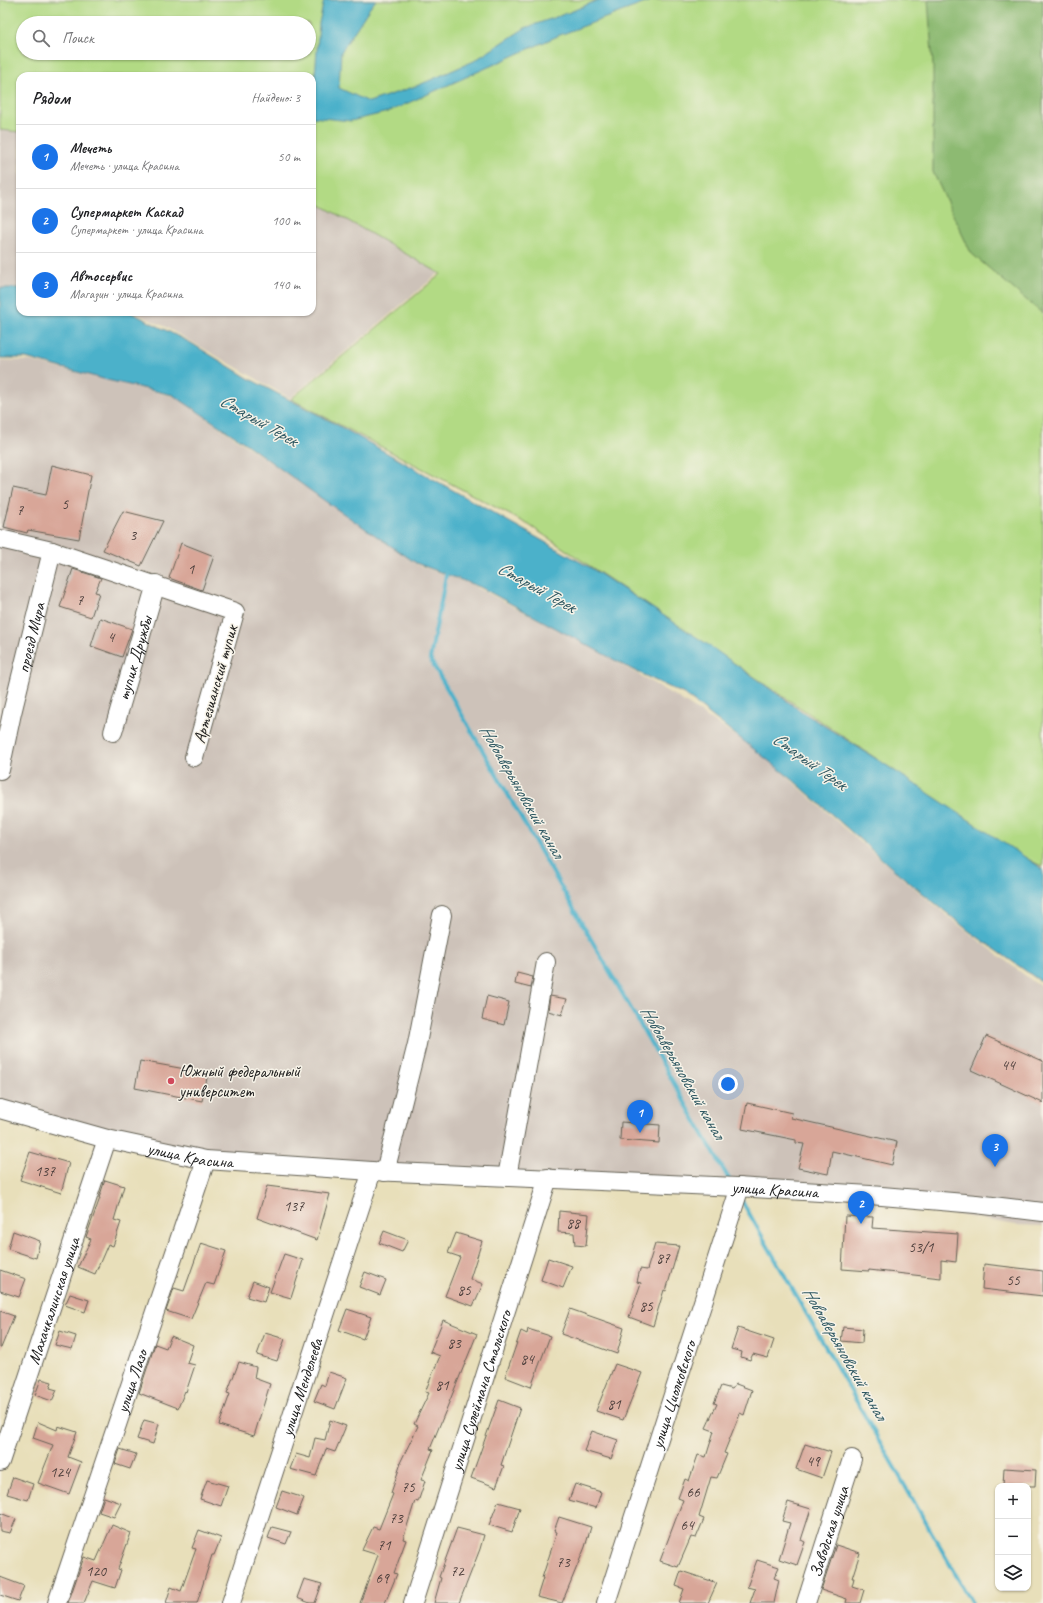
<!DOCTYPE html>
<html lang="ru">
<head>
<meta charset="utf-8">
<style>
  body { margin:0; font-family:Caveat,sans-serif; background:#f2f2f2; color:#202124 }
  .controls { position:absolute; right:12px; bottom:12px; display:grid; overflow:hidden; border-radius:8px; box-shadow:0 1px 3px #0004 }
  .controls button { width:36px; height:36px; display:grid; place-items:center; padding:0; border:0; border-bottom:1px solid #e0e0e0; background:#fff; color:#202124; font:20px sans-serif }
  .you { position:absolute; left:728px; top:1084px; width:14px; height:14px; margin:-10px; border:3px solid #fff; border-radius:50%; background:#1a73e8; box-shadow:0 0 0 6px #1a73e833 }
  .badge { display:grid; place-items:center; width:26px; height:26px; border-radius:50%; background:#1a73e8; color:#fff; font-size:13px; font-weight:700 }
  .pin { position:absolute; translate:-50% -33px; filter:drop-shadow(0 1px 2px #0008) }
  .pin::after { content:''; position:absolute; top:21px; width:14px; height:12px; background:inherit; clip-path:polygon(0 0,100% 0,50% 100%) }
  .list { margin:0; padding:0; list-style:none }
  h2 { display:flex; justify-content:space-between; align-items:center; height:52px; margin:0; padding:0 16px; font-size:17px }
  h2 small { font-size:13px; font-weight:400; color:#757577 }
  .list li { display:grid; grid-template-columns:26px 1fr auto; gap:12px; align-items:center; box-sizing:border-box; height:64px; padding:0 16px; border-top:1px solid #e0e0e0 }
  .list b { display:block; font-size:15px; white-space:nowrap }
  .list p { margin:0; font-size:13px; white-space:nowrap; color:#757577 }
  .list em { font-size:13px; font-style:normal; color:#757577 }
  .icon { flex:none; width:22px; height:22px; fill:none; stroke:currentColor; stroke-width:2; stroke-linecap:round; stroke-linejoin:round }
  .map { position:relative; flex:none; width:1043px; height:1603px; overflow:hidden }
  .search { position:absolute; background:#fff; box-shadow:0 1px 3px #0004; left:16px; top:16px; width:300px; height:44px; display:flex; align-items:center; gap:10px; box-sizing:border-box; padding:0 14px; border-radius:22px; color:#757577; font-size:15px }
  .panel { position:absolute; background:#fff; box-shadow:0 1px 3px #0004; left:16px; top:72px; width:300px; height:244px; border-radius:12px }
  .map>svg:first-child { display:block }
  .industrial { fill:#cdc2b9 }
  .green { fill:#b2da84; stroke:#677b50; fill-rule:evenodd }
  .forest { fill:#8dba72; stroke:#546b47 }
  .water { fill:#4bb1ca; stroke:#346673 }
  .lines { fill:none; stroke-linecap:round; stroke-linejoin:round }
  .stream { stroke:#4bb1ca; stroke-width:4 }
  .building { fill:#d8a698 }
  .minor-casing { stroke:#636053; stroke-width:20 }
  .minor { stroke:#fff; stroke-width:18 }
  .poi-dot { fill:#d1495b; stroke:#f7f3e8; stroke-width:1.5 }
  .labels { text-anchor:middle; stroke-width:3; stroke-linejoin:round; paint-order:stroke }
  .number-label { font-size:15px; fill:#4b3e3b }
  .street-label { font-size:17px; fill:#1c1c1c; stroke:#f7f3e8 }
  .poi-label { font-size:17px; fill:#1c1c1c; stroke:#f7f3e8; text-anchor:start }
  .water-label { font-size:18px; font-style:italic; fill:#2f5862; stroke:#f7f3e8 }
</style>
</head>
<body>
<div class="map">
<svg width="1043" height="1603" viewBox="0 0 1043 1603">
  <rect width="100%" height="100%" fill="#f7f3e8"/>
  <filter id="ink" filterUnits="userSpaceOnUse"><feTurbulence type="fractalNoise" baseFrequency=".025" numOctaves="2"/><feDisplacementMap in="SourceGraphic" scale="8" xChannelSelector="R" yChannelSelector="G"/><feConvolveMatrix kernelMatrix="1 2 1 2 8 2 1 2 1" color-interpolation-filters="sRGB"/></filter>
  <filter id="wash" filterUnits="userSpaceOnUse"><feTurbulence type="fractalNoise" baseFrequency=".012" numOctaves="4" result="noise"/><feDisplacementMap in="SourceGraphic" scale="16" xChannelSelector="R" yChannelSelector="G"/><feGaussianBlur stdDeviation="0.9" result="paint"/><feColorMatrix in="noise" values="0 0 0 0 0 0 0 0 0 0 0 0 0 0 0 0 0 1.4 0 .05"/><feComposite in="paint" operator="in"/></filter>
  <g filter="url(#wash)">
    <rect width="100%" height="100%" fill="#e8dfba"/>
    <path class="industrial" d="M0,130L20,132V287L0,288Z
      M312,200L439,273L290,398L164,326L133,312H312Z
      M0,360L31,361L176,397L418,565L470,584L586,644L680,699L760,752L853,836L951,919L1035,983L1043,986V1226L1016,1225L832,1193L185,1155L0,1106Z"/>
    <path class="green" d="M0,0H1043V867L1024,857L814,717L529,525L291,399L441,274L312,200V76H20V132L0,130ZM23,23H309V53H23Z"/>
    <path class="forest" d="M928,0H1043V314L971,253L933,172V66Z"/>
    <path class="water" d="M324,0H376L369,9L341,52L339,88L369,102L419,85L474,61L525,28L570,12L598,0H653L560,35L388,112L351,121L312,117L319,23Z
      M0,288H20V312H130L191,343L248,378L332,422L591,568L707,644L804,713L886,765L1043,869V983L969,931L892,868L793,780L684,694L633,670L480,587L416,563L325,501L242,441L173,395L107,380L26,358H0Z"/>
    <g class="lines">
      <path class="stream" d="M447,570L430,659L730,1181
        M742,1201L972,1603"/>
    </g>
    <g id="blocks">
      <path class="building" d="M52,465L91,475L79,539L28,530L27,533L4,527L13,488L46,495Z
        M123,511L163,521L141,566L103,550Z
        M181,543L214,556L202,590L169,578Z
        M73,569L101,578L95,592L99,593L91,617L60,607Z
        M100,618L132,629L122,657L91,646Z
        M517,973L533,977L531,988L515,984Z
        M487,996L509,1002L504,1025L482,1019Z
        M550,996L567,999L562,1015L548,1011Z
        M986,1036L1043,1061V1103L971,1070Z
        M140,1061L208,1073L202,1101L135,1088Z
        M747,1103L792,1113L791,1118L897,1142L892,1165L832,1151L828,1174L798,1168L804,1144L796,1143V1140L742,1129Z
        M621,1122L660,1125L659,1143L620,1140Z
        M30,1152L69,1163L61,1193L20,1180Z
        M105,1180L124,1186L114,1220L121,1222L113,1246L108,1244L95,1274L78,1267L91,1239L86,1237L100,1198H99Z
        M267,1186L330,1194L317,1240L257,1218Z
        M559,1211L589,1214L586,1246L575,1245L574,1233L558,1232Z
        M845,1216L873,1217L872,1228L958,1234L956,1262L941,1260V1278L869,1270V1271L842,1269Z
        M13,1231L40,1241L36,1258L8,1249Z
        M384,1231L408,1240L402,1252L379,1243Z
        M456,1233L482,1241L470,1279L483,1284L473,1306L445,1296L460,1257L448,1253Z
        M201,1243L226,1251L214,1285L206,1283L191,1319L166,1311L174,1288L184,1291Z
        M655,1244L679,1246L666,1291L664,1290L653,1326L629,1317L641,1283L637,1282L640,1269L647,1270Z
        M284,1254L303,1260L291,1298L270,1292Z
        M548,1258L572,1266L563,1288L541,1280Z
        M984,1264L1043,1271V1296L982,1289Z
        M0,1270L26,1279L19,1297L0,1291Z
        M365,1272L386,1280L380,1295L359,1287Z
        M253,1281L269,1287L264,1302L247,1297Z
        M70,1294L89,1300L85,1312L65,1305Z
        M347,1309L371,1317L363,1339L339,1330Z
        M570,1309L624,1328L617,1354L561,1334Z
        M0,1311L14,1316L1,1348H0Z
        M443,1320L477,1334L430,1449L433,1450L421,1480L425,1481L418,1502L415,1501L403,1539L406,1540L394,1573L397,1574L385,1603H360L378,1555L362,1550L373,1527L379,1529L393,1494L391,1493L401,1463H400L418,1426L414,1424L429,1393L425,1392L440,1356L430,1352Z
        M843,1327L863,1329L862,1343L841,1341Z
        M738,1328L774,1340L768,1358L753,1354L750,1360L741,1357L742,1352L731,1349Z
        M528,1329L550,1336L531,1387L505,1377L521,1331L527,1334Z
        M60,1331L76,1336L72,1349L55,1345Z
        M265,1333L285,1339L277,1361L257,1355Z
        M171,1336L193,1345L187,1363L195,1365L186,1392L185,1391L178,1408L139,1393L155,1344L166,1348Z
        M239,1362L256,1367L254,1378L270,1384L254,1436L219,1425L230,1394L227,1393Z
        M615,1364L642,1373L623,1420L596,1411Z
        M329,1372L347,1378L335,1409L314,1401L321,1384L325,1386Z
        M41,1379L52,1382L50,1388L57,1390L52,1401L35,1395Z
        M736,1384L752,1390L744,1415L740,1413L724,1453L727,1454L717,1478L711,1477L699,1517L704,1519L696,1538L691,1537L678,1567L660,1561L683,1500L678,1498L685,1479L689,1481L698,1455L706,1457L714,1431L706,1428L717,1404L714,1403L721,1386L732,1389Z
        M499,1400L520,1408L501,1465L504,1466L496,1487L471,1478Z
        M144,1420L159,1424L153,1444L137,1439Z
        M330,1420L346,1426L335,1452L326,1449L316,1476L290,1469L296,1454L310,1458L315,1438L325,1440Z
        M38,1422L57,1430L58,1426L77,1432L68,1457L81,1462L69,1494L38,1483L53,1445L33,1438Z
        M592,1431L618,1440L611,1459L584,1451Z
        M805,1444L831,1452L822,1478L796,1469Z
        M120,1449L136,1454L130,1469L115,1464Z
        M1004,1468L1036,1470L1035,1486H1003Z
        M13,1477L33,1484L28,1500L7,1494Z
        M207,1480L228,1486L221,1506L200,1499Z
        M575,1484L601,1492L596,1508L569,1500Z
        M282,1491L304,1498L297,1515L276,1507Z
        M104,1497L121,1503L114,1517L99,1512Z
        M498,1502L520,1508L512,1532L489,1525Z
        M788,1502L811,1509L801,1540L805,1542L797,1565L779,1559L790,1523L782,1521Z
        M0,1513L16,1519L10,1533L0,1531Z
        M559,1517L591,1527L585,1547L562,1603L537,1597L543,1578H542L557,1532L554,1531Z
        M112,1525L131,1533L118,1569L121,1570L115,1588L93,1581L84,1603H68L84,1557L96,1561Z
        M272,1527L291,1532L286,1544L268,1538Z
        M457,1528L484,1535L480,1549L459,1603H434L441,1578L439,1577Z
        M199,1530L221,1538L214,1555H212L197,1603H166L171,1587L181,1591L196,1549L192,1548Z
        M836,1545L860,1553L852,1578H854L852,1586L864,1590L860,1603H846L847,1599L821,1590Z
        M757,1560L779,1567L774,1578L779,1580L774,1603H750L755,1589L747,1587Z
        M681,1571L717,1583L708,1603H679L684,1589L676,1586Z
        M0,1577L24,1586L18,1601L0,1595Z
        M304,1579L322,1584L315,1603H310L297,1598Z"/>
    </g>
  </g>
  <g filter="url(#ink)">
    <use href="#blocks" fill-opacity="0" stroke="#636053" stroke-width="1"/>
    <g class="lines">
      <g class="minor-casing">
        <g id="minor">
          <path d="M0,539L52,551L235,612L194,757"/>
          <path id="s1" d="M113,732L156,584"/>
          <path id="s2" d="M0,770L12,713L52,551"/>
          <path id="s3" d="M0,1109L107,1139L206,1160L372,1171L737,1187L870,1195L976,1204L1043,1212"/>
          <path d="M385,1172L417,1044L442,915"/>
          <path d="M507,1177L546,962"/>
          <path id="s4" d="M0,1462L107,1139"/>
          <path id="s5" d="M57,1603L206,1160"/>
          <path id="s6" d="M231,1603L372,1171"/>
          <path id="s7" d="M413,1603L548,1178"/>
          <path id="s8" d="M606,1603L740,1187"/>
          <path id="s9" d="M806,1603L852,1459"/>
        </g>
      </g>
      <use href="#minor" class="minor"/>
    </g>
  </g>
  <circle class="poi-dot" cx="171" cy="1081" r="4"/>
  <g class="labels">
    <g class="number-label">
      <text x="65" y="509">5</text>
      <text x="20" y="515">7</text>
      <text x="133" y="540">3</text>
      <text x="191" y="574">1</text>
      <text x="80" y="605">7</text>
      <text x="111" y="642">4</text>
      <text x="1008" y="1070">44</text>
      <text x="45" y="1176">137</text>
      <text x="294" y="1211">137</text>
      <text x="573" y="1228">88</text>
      <text x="921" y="1252">53/1</text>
      <text x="663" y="1263">87</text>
      <text x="1013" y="1285">55</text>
      <text x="464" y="1295">85</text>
      <text x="646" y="1311">85</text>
      <text x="454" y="1348">83</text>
      <text x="527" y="1364">84</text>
      <text x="442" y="1390">81</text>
      <text x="614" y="1409">81</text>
      <text x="813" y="1466">49</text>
      <text x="60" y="1477">124</text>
      <text x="408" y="1492">75</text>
      <text x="693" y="1497">66</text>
      <text x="396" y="1523">73</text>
      <text x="687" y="1530">64</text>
      <text x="384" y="1550">71</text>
      <text x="563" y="1567">73</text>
      <text x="96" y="1576">120</text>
      <text x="457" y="1576">72</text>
      <text x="382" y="1583">69</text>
    </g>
    <g class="street-label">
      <text dy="6" stroke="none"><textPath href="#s2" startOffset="136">проезд Мира</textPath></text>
      <text dy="6" stroke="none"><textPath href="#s1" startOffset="77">тупик Дружбы</textPath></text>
      <text transform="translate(215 684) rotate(-74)" y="6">Артезианский тупик</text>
      <text dy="6" stroke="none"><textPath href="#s3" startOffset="196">улица Красина</textPath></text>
      <text dy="6" stroke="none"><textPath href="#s3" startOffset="782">улица Красина</textPath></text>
      <text dy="6" stroke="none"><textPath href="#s4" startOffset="170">Махачкалинская улица</textPath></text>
      <text dy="6" stroke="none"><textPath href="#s5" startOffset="234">улица Лазо</textPath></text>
      <text dy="6" stroke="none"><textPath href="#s6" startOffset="227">улица Менделеева</textPath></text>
      <text dy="6" stroke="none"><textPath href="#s7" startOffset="223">улица Сулеймана Стальского</textPath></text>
      <text dy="6" stroke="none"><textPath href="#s8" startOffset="219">улица Циолковского</textPath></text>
      <text dy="6" stroke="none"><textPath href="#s9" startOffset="75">Заводская улица</textPath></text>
    </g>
    <g class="poi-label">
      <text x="179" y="1077">Южный федеральный<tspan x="179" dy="20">университет</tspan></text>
    </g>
    <g class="water-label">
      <text transform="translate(259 420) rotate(30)" y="6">Старый Терек</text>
      <text transform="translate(537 587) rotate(29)" y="6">Старый Терек</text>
      <text transform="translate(810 761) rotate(35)" y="6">Старый Терек</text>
      <text transform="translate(522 791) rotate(60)" y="6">Новоаверьяновский канал</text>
      <text transform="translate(683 1072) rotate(60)" y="6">Новоаверьяновский канал</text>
      <text transform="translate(845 1353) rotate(60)" y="6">Новоаверьяновский канал</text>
    </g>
  </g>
</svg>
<div class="controls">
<button>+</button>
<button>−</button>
<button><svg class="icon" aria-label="layers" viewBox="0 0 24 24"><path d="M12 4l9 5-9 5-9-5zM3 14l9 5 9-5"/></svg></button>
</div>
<div class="you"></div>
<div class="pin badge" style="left:640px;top:1133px">1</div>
<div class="pin badge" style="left:861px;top:1224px">2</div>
<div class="pin badge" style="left:995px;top:1167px">3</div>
<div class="search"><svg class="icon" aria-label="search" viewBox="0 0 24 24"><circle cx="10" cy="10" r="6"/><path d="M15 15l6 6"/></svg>Поиск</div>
<section class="panel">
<h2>Рядом<small>Найдено: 3</small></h2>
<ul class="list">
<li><span class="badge">1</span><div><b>Мечеть</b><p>Мечеть · улица Красина</p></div><em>50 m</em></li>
<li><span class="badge">2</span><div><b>Супермаркет Каскад</b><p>Супермаркет · улица Красина</p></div><em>100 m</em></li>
<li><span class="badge">3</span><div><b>Автосервис</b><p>Магазин · улица Красина</p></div><em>140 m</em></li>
</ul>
</section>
</div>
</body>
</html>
